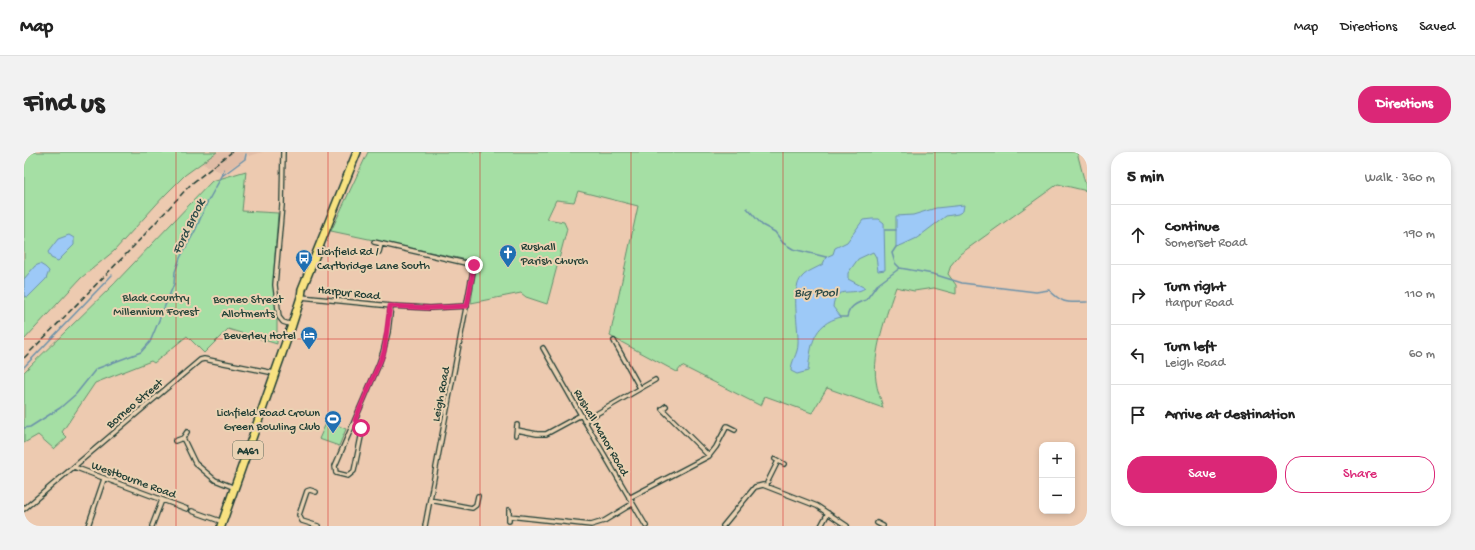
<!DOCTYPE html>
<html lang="en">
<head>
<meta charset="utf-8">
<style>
  body { margin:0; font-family:"Gochi Hand",sans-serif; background:#f2f2f2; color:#222 }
  .controls { position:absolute; right:12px; bottom:12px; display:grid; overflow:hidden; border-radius:8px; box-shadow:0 2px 6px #0003 }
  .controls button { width:36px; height:36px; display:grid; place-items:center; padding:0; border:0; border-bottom:1px solid #e0e0e0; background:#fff; color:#222; font:20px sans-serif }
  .stop { position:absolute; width:12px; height:12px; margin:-9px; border:3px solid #db2777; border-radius:50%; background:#fff }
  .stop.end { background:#db2777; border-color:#fff; box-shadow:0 1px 4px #0008 }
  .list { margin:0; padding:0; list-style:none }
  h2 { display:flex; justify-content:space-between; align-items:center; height:52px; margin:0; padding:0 16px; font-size:17px }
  h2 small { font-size:13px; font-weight:400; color:#767676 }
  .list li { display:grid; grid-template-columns:26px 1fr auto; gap:12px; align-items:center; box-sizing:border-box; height:60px; padding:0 16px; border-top:1px solid #e0e0e0 }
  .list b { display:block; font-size:15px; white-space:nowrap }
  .list p { margin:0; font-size:13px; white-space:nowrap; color:#767676 }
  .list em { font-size:13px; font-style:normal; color:#767676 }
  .actions { display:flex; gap:8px; padding:12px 16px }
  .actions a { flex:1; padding:9px 0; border:1px solid #db2777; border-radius:16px; text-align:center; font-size:14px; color:#db2777 }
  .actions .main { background:#db2777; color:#fff }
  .icon { flex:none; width:22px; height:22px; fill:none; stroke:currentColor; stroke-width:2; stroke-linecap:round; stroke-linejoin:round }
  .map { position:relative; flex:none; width:1063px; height:374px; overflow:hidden; border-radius:16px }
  header { display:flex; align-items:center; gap:24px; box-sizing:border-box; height:56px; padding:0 20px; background:#fff; border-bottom:1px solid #e0e0e0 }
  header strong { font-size:19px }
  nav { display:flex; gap:22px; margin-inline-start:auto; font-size:14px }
  .intro { display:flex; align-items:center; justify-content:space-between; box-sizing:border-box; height:96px; padding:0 24px }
  h1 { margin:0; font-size:28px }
  .button { padding:10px 18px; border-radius:16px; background:#db2777; color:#fff; font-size:14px; font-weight:700 }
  main { display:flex; gap:24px; padding:0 24px }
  aside { flex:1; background:#fff; border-radius:16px; box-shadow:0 2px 6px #0003 }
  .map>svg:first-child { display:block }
  .built { fill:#e0bca6 }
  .green { fill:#a5dfa4; stroke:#628e6c }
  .water { fill:#9dc9f7; stroke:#6b91a9 }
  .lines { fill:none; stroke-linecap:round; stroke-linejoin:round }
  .stream { stroke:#6b91a9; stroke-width:1.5 }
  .canal { stroke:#9dc9f7; stroke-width:4.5 }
  .street-casing { stroke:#1f3d34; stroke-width:6 }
  .highway-casing { stroke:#1f3d34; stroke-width:10 }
  .street { stroke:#ebd2b3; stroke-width:3.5 }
  .highway { stroke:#f8e281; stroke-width:7 }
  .rail { stroke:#1f3d34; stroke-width:1.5; stroke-dasharray:6 3; stroke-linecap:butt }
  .route { stroke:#db2777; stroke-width:5 }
  .grid { fill:none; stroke:#d62828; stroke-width:1; stroke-opacity:0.55 }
  .labels { text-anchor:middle; stroke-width:4; stroke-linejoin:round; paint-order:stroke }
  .shield { fill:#ebd2b3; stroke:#5c6a5a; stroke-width:1 }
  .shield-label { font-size:11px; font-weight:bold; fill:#1f3d34 }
  .poi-label { font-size:12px; fill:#1f3d34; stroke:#ebd2b3; text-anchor:start }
  .street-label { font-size:12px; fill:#1f3d34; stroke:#ebd2b3 }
  .park-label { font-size:12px; fill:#26453a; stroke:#ebd2b3 }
  .water-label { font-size:13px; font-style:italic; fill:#2c4b48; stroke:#ebd2b3 }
</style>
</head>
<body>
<header>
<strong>Map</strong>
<nav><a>Map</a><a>Directions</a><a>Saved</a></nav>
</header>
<div class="intro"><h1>Find us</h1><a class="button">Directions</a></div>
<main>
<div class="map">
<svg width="1063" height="374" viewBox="0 0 1063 374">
  <rect width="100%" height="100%" fill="#edcab0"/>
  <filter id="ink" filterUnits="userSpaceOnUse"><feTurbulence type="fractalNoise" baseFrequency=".025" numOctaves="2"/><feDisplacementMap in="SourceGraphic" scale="8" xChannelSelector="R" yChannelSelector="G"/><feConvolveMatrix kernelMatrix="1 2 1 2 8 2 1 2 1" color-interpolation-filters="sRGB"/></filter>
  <g filter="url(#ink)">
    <path class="built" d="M193,0H239L225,4L223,1L220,2V7L200,20L201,17H199L197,20L177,11Z"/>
    <path class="green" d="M0,0H193L161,23L141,43L90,99L57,126L0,188Z
      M344,0H1053L1063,39L1034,32L936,102L927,113L924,122L932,133V142L910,136L890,139L872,135C863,160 848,202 852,229C853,238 857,247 859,256L803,236L788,261L741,244L737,254L658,214L653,220L586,184L614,54L554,39L550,50L532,48L523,67L540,70L543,77L523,152L502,145L497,141L447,151L453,110L307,79Z
      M222,19L218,59L254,61L249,133L253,165V192L204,177L180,201L163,184L130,211L127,209L71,231L38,280L43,285L30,297L14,283L0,291V220L88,134L188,29Z
      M303,269L322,277L315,294L295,287Z"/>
    <path class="water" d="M940,53L939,59L934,62L922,64L893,86L878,93L872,95V64L889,63L912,56Z
      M848,67H855L860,71L861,118L854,119L852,105L849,100L834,107L824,121V127L841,136C828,145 811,132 809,155L817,165C788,172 787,194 784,219L773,222L767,219C767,209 774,202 774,192C775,175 766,137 778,125C783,119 793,116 799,112L802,105L809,102L811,96L823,90L839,68Z
      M45,83L50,86V93L34,109L27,106L24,100L34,87Z
      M16,112L21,115L25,119L22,127L4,145L0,144V127L11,114Z"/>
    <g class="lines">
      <path class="stream" d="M198,24L221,7L222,2
        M723,56L738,73L751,80L759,91L769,97L802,105
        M861,78H872
        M872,95L868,101L871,111L876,116L909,122L938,131L1012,140L1025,138C1040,153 1043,150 1063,150
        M817,165H823C825,155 832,151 842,148L853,133L876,116
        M0,215L88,123
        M0,276L6,275L36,256L52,242L72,217L117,200L126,190L150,132L151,120L156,106L171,79L183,51L198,24L200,17"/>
      <path class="canal" d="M1062,0L1063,4"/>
      <g class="street-casing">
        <path id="street" d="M259,0L258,53L251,133L255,165L259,170L268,173
          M350,90L450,113L401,374
          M355,100L357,92
          M277,145L367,154L406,156L443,154
          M590,189L616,236
          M519,196L557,263L622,374
          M642,254L638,257L685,304
          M331,268L338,280L330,319L324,324L312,321L311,314L355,212L359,200L364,180L367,154
          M560,269L631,228
          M493,278L513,282H522L557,263
          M492,283L493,273
          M159,286L171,311L191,328L211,336
          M151,289L159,286L163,280
          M751,307L760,312
          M50,315L163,357
          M743,334V331L754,309
          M292,340L286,338L283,339L275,363L278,369L294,374
          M605,346L685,304L692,295L703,274L711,278
          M406,348L448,356L452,353L454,344
          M0,357L176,208L180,207L250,221
          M485,358V369
          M168,359L199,370
          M485,364L567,373L580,369L608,352
          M853,371L859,374
          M64,374L80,327
          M128,374L138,348
          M699,374L731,335L739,333L793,354L823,374
          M797,374L804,361"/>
      </g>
      <g class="highway-casing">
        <path id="highway" d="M197,374L268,173L277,145L278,137L333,0"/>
      </g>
      <use href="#street" class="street"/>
      <use href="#highway" class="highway"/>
      <path class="rail" d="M0,206L110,94L167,32L208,0"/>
    </g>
  </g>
  <g class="lines" filter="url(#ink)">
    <path class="route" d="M337,276L331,268L360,200L366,154L406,156L443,154L450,113"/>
  </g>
  <path class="grid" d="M152,0V374M304,0V374M456,0V374M607,0V374M759,0V374M911,0V374M0,187H1063"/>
  <defs>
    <g id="church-pin" transform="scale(0.9)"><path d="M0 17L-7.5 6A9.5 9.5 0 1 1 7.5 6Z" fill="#1f6fb2" stroke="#ebd2b3"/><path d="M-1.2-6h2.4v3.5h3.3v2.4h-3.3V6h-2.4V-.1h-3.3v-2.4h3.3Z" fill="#fff"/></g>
    <g id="bus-pin" transform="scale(0.9)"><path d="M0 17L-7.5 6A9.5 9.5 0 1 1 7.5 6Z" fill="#1f6fb2" stroke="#ebd2b3"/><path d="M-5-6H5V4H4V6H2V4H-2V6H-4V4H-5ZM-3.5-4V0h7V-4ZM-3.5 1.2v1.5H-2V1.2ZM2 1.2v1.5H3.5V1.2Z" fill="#fff"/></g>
    <g id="hotel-pin" transform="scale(0.9)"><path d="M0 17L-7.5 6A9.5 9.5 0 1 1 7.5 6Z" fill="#1f6fb2" stroke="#ebd2b3"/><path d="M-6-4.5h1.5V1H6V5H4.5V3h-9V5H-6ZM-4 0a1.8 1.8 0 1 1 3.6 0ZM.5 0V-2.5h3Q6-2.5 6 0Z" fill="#fff"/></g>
    <g id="stadium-pin" transform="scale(0.9)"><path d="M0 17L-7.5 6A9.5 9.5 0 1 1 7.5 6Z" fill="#1f6fb2" stroke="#ebd2b3"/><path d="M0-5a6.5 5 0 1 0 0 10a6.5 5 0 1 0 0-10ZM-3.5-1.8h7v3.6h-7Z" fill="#fff"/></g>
  </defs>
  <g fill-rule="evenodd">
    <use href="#church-pin" x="484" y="101"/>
    <use href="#bus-pin" x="280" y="106"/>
    <use href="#hotel-pin" x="285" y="183"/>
    <use href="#stadium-pin" x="309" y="267"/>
  </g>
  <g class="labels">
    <rect class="shield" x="209" y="289" width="30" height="18" rx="3"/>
    <g class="shield-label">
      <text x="224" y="302">A461</text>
    </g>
    <g class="poi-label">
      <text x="497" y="98">Rushall<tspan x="497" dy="14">Parish Church</tspan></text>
      <text x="293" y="103">Lichfield Rd /<tspan x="293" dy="14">Cartbridge Lane South</tspan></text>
      <text x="272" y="187" text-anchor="end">Beverley Hotel</text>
      <text x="296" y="264" text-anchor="end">Lichfield Road Crown<tspan x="296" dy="14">Green Bowling Club</tspan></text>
    </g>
    <g class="street-label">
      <text transform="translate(325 140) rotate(6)" y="4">Harpur Road</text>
      <text transform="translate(416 242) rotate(-79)" y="4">Leigh Road</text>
      <text transform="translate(110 251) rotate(-40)" y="4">Borneo Street</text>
      <text transform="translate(578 280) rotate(60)" y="4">Rushall Manor Road</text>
      <text transform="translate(110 327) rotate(20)" y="4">Westbourne Road</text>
    </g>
    <g class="park-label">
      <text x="132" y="149">Black Country<tspan x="132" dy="14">Millennium Forest</tspan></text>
      <text x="224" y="151">Borneo Street<tspan x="224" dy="14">Allotments</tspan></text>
    </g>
    <g class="water-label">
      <text transform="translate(163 74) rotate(-64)" y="5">Ford Brook</text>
      <text x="792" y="144">Big Pool</text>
    </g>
  </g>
</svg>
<div class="controls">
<button>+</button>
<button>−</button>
</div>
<div class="stop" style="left:337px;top:276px"></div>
<div class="stop end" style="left:450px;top:113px"></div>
</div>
<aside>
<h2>5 min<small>Walk · 360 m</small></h2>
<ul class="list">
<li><svg class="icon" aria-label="ahead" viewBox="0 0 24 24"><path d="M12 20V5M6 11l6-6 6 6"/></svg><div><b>Continue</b><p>Somerset Road</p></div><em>190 m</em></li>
<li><svg class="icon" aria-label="right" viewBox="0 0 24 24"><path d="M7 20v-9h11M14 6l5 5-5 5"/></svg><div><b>Turn right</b><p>Harpur Road</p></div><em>110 m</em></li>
<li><svg class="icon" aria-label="left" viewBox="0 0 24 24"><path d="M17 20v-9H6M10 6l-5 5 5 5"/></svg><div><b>Turn left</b><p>Leigh Road</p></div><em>60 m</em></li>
<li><svg class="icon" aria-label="arrive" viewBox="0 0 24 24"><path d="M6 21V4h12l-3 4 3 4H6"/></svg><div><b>Arrive at destination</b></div></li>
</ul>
<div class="actions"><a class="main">Save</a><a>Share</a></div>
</aside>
</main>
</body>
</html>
